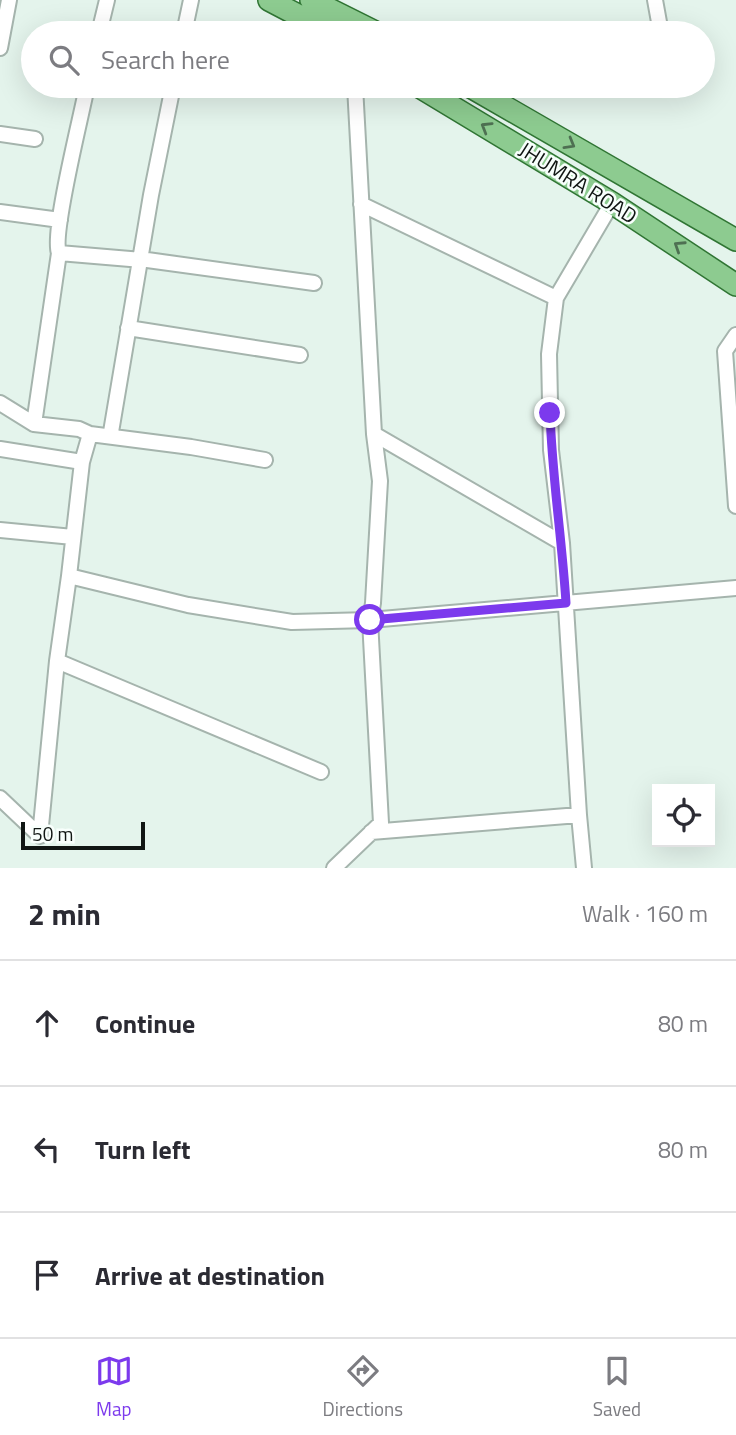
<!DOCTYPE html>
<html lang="en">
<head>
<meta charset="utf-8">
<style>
  body { margin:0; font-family:"Titillium Web",sans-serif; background:#f7f7f7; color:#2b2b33 }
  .controls { position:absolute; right:21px; bottom:21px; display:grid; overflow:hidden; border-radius:0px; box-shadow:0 7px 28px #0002 }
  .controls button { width:63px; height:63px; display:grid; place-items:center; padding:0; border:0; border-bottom:2px solid #e1e1e2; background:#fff; color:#2b2b33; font:35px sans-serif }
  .scale { position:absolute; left:21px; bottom:18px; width:124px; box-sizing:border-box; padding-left:7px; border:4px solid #101613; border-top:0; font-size:19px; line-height:24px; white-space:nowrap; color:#101613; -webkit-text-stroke:5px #f8fffc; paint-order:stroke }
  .stop { position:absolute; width:21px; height:21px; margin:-16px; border:5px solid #7c3aed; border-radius:50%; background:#fff }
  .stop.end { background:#7c3aed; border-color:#fff; box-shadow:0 2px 7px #0008 }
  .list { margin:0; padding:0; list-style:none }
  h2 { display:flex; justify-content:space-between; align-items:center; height:91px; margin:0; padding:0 28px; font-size:30px }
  h2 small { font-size:23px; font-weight:400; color:#7c7c81 }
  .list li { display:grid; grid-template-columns:46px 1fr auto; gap:21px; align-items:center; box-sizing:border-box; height:126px; padding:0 28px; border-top:2px solid #e1e1e2 }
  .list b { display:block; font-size:26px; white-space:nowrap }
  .list em { font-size:23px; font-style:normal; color:#7c7c81 }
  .icon { flex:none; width:38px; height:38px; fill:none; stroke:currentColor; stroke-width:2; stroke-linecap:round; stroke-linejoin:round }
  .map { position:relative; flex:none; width:736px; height:868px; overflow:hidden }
  .search { position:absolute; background:#fff; box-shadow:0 7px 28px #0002; left:21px; right:21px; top:21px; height:77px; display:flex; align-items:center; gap:18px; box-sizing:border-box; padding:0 24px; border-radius:38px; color:#7c7c81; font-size:26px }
  .sheet { height:469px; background:#fff }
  nav { display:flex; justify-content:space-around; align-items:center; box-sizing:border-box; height:98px; border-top:2px solid #e1e1e2; background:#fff; font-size:19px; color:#7c7c81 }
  nav a { display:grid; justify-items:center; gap:4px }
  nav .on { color:#7c3aed }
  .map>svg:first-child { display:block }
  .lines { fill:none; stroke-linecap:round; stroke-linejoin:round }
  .street-casing { stroke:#a5b4ad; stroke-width:18 }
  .primary-casing { stroke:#307534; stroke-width:24 }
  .street { stroke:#fff; stroke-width:14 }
  .primary { stroke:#8dcb90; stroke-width:21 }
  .oneway { stroke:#4e7052 }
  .route { stroke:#7c3aed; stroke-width:9 }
  .labels { text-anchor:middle; stroke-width:5; stroke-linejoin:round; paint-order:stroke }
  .street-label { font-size:21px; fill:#101613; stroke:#f8fffc }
</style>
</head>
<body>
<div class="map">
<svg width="736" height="868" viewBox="0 0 736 868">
  <rect width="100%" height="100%" fill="#e4f4ec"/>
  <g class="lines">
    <g class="street-casing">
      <path id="street" d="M655,0L659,22
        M99,33L107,0
        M184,33L191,0
        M0,48L9,0
        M0,134L35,139
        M361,204L556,298
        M0,212L60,220
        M59,253L142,260
        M140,259L314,283
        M128,328L300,355
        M736,335L725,351L736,506
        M0,403L34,424L79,429L90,434L191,447L265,460
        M34,424L59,253C51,234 82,114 87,86
        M374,434L562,543
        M114,436L111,432L151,195L173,86
        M0,449L82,462
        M0,530L73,537
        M69,576L188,605L292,622L370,620L736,588
        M57,661L321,772
        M0,798L40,836L57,661L69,576L82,462L90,434
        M371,832L579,815
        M334,868L381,823L370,620L373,603L380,481L374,434L355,86
        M584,868L579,815L562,543L551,450L549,354L556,298L612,203"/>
    </g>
    <g class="primary-casing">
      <path id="primary" d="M269,0L332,33
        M311,0L377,33
        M418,86L612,203L736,285
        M469,86L736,240"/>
    </g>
    <use href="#street" class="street"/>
    <use href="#primary" class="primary"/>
  </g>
  <defs><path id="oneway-chevron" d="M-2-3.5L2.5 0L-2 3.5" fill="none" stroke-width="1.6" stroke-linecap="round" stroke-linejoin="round" transform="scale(1.75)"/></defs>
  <g class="oneway">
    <use href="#oneway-chevron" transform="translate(486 127) rotate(-149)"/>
    <use href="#oneway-chevron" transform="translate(570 144) rotate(30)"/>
    <use href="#oneway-chevron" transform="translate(679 246) rotate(-147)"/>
  </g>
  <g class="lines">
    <path class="route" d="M370,620L566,603C562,539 552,476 550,413"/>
  </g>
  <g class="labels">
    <g class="street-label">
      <text transform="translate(578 183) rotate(32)" y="7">JHUMRA ROAD</text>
    </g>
  </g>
</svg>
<div class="controls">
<button><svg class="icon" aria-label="locate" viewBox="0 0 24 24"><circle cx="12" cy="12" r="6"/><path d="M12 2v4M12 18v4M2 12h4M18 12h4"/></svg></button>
</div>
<div class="scale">50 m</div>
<div class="stop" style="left:370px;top:620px"></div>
<div class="stop end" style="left:550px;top:413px"></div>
<div class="search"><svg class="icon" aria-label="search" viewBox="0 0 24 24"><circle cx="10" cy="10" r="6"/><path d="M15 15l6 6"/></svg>Search here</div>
</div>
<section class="sheet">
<h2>2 min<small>Walk · 160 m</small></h2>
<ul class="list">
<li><svg class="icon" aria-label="ahead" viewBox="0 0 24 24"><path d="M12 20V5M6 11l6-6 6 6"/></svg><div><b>Continue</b></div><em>80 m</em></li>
<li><svg class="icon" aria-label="left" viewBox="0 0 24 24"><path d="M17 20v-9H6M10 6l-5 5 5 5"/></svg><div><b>Turn left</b></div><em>80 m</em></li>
<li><svg class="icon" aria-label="arrive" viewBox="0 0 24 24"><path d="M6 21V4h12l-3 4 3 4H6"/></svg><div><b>Arrive at destination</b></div></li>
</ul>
</section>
<nav>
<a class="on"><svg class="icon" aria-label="map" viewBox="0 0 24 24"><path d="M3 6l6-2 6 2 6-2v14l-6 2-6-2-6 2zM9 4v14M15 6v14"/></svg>Map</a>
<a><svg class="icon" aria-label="directions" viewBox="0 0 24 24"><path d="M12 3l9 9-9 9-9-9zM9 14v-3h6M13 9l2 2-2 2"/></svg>Directions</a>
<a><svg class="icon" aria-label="saved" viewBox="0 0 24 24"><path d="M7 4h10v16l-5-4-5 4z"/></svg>Saved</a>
</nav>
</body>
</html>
